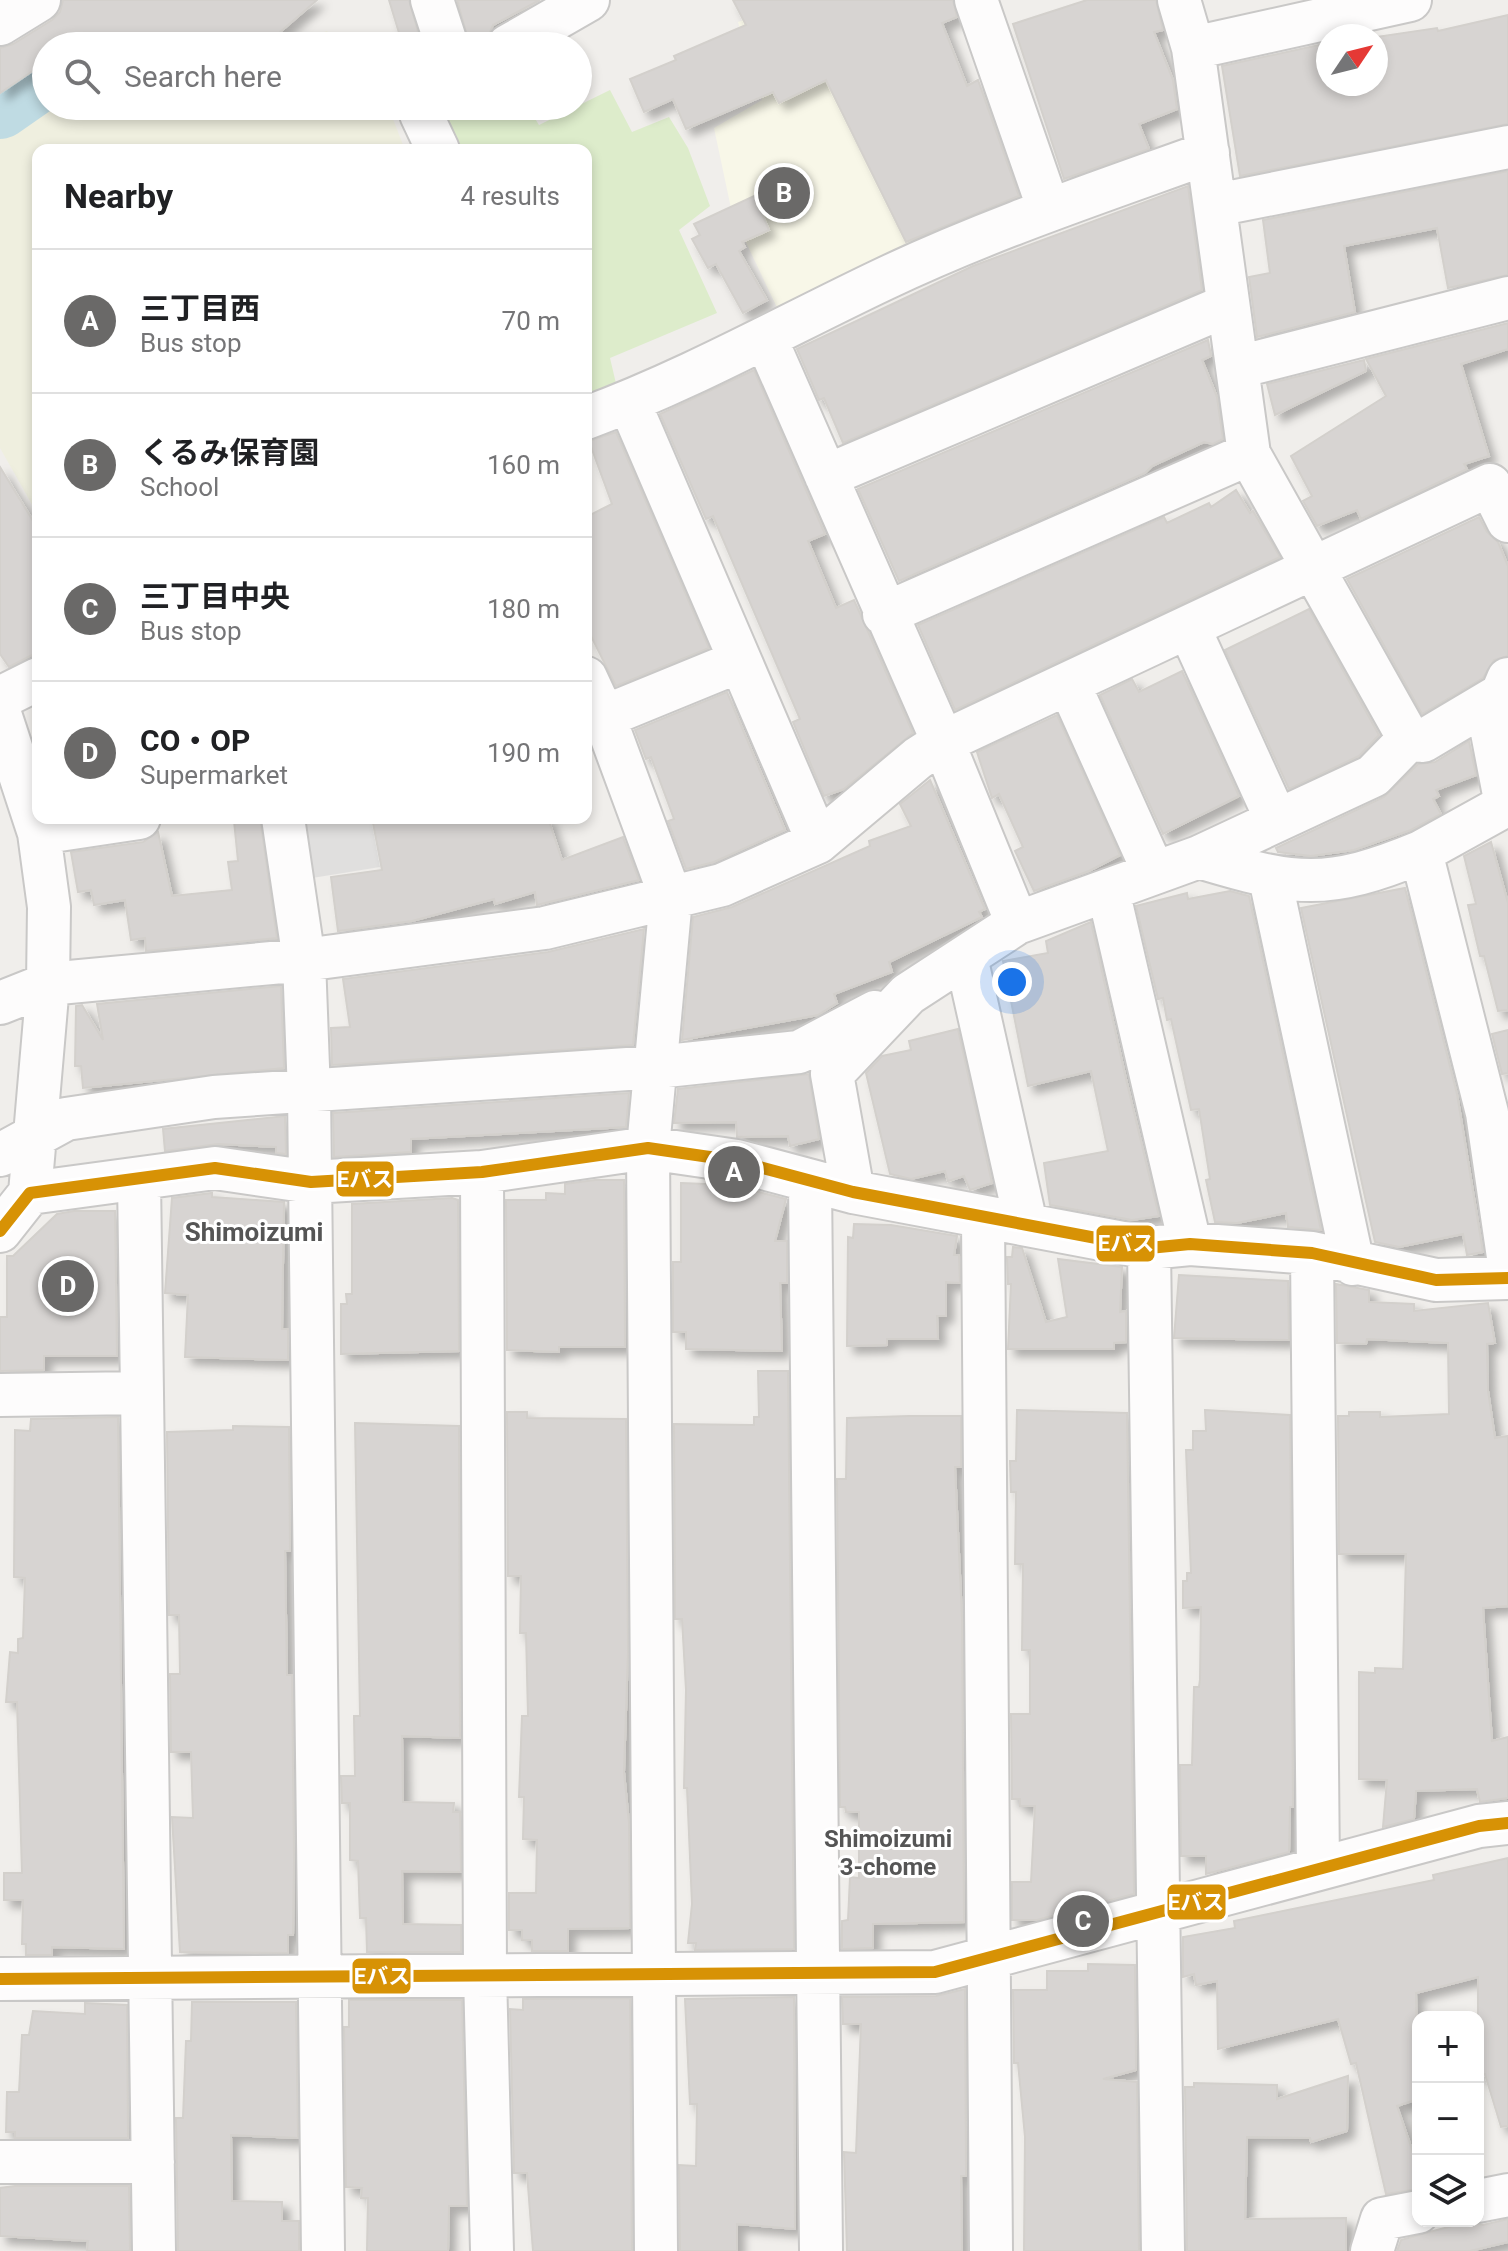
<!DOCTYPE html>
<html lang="en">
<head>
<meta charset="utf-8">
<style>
  body { margin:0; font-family:Roboto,"Noto Sans JP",sans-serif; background:#f6f6f6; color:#202124 }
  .controls { position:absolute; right:24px; bottom:24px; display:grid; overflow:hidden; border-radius:16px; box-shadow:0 4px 12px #0003 }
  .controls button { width:72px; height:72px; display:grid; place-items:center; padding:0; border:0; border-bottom:2px solid #e0e0e0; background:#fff; color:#202124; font:40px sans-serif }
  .compass { position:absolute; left:1316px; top:24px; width:72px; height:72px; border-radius:50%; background:#fff; box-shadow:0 4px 12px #0003; rotate:55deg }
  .you { position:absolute; left:1012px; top:982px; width:28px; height:28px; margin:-20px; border:6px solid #fff; border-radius:50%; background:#1a73e8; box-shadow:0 0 0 12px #1a73e833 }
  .badge { display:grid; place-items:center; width:52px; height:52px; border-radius:50%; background:#6a6968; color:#fff; font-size:26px; font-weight:700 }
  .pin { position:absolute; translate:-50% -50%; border:4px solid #fff; box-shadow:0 2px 8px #0006 }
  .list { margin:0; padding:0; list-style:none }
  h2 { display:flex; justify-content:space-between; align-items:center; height:104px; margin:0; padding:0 32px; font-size:34px }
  h2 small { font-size:26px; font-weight:400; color:#757577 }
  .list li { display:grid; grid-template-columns:52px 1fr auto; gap:24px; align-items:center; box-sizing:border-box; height:144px; padding:0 32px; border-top:2px solid #e0e0e0 }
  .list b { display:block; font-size:30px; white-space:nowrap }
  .list p { margin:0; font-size:26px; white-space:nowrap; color:#757577 }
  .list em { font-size:26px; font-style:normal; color:#757577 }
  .icon { flex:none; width:44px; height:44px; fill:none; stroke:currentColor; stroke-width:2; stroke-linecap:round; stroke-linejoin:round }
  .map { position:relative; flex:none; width:1508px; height:2251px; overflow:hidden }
  .search { position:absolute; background:#fff; box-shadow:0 4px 12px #0003; left:32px; top:32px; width:560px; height:88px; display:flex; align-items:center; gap:20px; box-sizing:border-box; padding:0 28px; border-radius:44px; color:#757577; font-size:30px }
  .panel { position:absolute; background:#fff; box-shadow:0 4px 12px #0003; left:32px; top:144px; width:560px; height:680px; border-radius:16px }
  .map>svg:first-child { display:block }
  .education { fill:#f8f7e8 }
  .farmland { fill:#efefdf }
  .grass { fill:#ddeccb }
  .parking { fill:#e0dfde }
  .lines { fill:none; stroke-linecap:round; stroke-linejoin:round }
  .river { stroke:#bfdbe3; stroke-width:62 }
  .building { fill:#d7d4d2; stroke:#d3d0cc; stroke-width:2; filter:url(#shadow) }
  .minor-casing { stroke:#c9c8c7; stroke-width:46 }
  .minor { stroke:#fdfcfc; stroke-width:42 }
  .bus-1-casing { stroke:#fff; stroke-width:18 }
  .bus-1 { stroke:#d79205; stroke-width:12 }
  .labels { text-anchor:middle; stroke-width:6; stroke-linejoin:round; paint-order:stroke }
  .neighbourhood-label { font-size:24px; font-weight:bold; fill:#555; stroke:#fff }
  .quarter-label { font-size:26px; font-weight:bold; fill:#555; stroke:#fff }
  .line-badge { stroke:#fff; stroke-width:3 }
  .badge-label { font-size:22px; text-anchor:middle; font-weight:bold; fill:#fff }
</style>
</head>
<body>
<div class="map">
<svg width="1508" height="2251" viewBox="0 0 1508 2251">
  <defs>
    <filter id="shadow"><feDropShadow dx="7" dy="7" stdDeviation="4" flood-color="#0004"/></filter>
  </defs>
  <rect width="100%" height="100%" fill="#f0eeeb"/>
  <path class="education" d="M795,0L941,143L975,225L782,318L732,213L714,128L762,100L738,22Z"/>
  <path class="farmland" d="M327,31L338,46H283Z
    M46,84V106H388L405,150H38V515L0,448V116Z"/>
  <path class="grass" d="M610,90L632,132L669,117L688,148L710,206L679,230L717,313L610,358L618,392L586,407V150H455L438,125L446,106H527L539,125Z"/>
  <path class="parking" d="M298,818H371L380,867L306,879Z"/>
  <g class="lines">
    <path class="river" d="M0,108L46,76"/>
  </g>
  <path class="building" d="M63,0H317L264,46H83L80,39L69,46H46V62L0,93V48L13,44L52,20L60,12Z
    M389,0H409L422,46H403Z
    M457,0H540L493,25L484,46H470Z
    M733,0H953L957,17L942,23L967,86L978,80L1019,196L906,242L826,80L779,103L773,92L686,129L673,99L644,112L630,79L676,60L674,56L746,25Z
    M1087,0H1156L1163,30L1154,32L1173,80L1177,109L1139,124L1149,149L1064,179L1013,24Z
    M1508,15V124L1240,176L1222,66L1328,43V84H1376V37L1437,28L1438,31Z
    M1508,171V275L1448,288L1437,228L1344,246L1355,312L1257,337L1249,277L1270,273L1263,220Z
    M1188,186L1202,290L843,443L824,398L819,400L797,349L973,266Z
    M754,196L769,230L742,242L745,247L739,251L767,300L743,313L716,264L708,268L692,239L700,235L694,224Z
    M1508,323V349L1461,364L1489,456L1464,464L1467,469L1361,519L1357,510L1317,526L1303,501L1312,496L1291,456L1386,396L1366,359Z
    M1208,340L1211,356L1202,360L1217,397L1223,439L1213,444L1204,442L1152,466L1145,473L899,581L858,489Z
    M1364,360L1366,371L1275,415L1267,384Z
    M754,370L825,534L808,541L836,608L854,600L913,733L844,789L824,796L793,722L800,719L713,516L706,519L660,414Z
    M616,432L709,648L616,686L586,626V517L612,504L589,441Z
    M0,467L38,529V652L9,667L0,654Z
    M1236,490L1250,513L1253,511L1280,557L955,710L918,625L1164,517L1167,523L1209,503L1211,507Z
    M1479,517L1487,532L1498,542L1508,566V656L1494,660L1483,678L1422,714L1347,579Z
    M1309,609L1379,735L1359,756L1289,789L1225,650Z
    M1182,671L1239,796L1163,834L1100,695L1132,679L1139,692Z
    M727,692L785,830L714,862L686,869L668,821L674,819L651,757L646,759L635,730Z
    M1057,715L1120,855L1089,871L1034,891L1015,851L1023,847L999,794L992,798L977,752Z
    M1469,741L1476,775L1436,790L1439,796L1433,799L1441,814L1411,830L1354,850L1311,856L1278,852L1276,848L1384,797L1418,764L1435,762Z
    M930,780L985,909L979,912L982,917L889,962L892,972L834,994L837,1003L818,1015L682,1040L693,917L732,907L870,846L869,841L911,826L900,804Z
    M260,818L277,938L146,951L145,938L131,940L125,900L94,905L91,890L78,892L71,852L143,842L158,832L172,896L232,890L228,862L238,861L234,821Z
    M372,818H548L562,860L623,837L639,880L541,904L537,905L535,892L495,904L494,899L412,921L338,931L331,877L382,870Z
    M1491,842L1508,903V1010L1498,1011L1484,956H1480L1468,905L1476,904L1464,856Z
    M1405,888L1457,1094L1483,1252L1467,1255L1463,1234L1399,1247L1375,1242L1301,908Z
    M1230,891L1249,896L1321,1230L1288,1227L1286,1213L1237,1223L1215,1222L1206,1180L1210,1179L1199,1109L1191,1110L1171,1019L1167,1020L1163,998L1158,999L1136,906L1187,893L1188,899Z
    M1091,922L1126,1079L1159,1216L1132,1220L1050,1205L1044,1163L1108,1151L1091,1071L1028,1086L1003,961L1048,953L1046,941Z
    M644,929L633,1045L332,1065L331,1028L350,1027L343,979L548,952Z
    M281,986L284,1068L83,1088L81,1066H75L76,1006L82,1005L103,1040L97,1004Z
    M958,1029L992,1183L970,1190L964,1176L948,1181L945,1171L911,1179L890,1174L866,1073L882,1056L911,1050L909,1041Z
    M1508,1030V1073L1502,1074L1492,1034Z
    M809,1074L819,1139L790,1146L788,1136L737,1137L736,1122L674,1123L678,1089Z
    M629,1093L626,1127L411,1139V1152L334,1157L333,1113Z
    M285,1116L286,1154L276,1153V1147L218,1144L165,1151L163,1129Z
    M595,1180H624L625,1347H559V1352L507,1350L506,1200H546V1193L565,1194V1184Z
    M681,1183L732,1185L786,1199L775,1241H787V1283H780L782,1351L686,1349V1332H673V1262H681Z
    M212,1193V1197L284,1202L282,1329H288V1360L185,1357L188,1295L165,1293L172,1198Z
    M452,1198L458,1200L459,1351L341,1354V1304H347L346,1294H352V1204Z
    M74,1211H115L117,1356H44V1370L0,1371V1317H7V1256H13L57,1214Z
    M854,1224L891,1225L957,1236L954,1255H959L960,1283L946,1282V1316H937L938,1339H887V1345L847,1346L848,1237L853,1238Z
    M1013,1247L1022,1248L1046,1322L1067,1317L1058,1259L1122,1267L1120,1312L1126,1311V1342L1114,1343V1349H1008L1011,1284H1008L1007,1257H1012Z
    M1179,1275L1288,1281L1289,1340L1174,1338Z
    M1336,1284L1369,1290V1302L1414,1304V1311L1488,1303L1495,1343L1487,1344L1488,1391L1495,1438L1508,1436V1606L1483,1608L1492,1741L1508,1737V1798L1480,1802L1477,1789L1416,1791L1414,1819L1383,1827L1387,1780L1359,1779V1672L1375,1673V1668L1403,1669L1406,1554H1339L1338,1416H1349V1412H1380V1417L1449,1414L1448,1343L1367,1339L1366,1344L1337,1343Z
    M758,1371H788L794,1949L695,1950L696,1943H688L692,1904L687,1788H684L686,1690L682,1619H675L674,1424L754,1425V1417H759Z
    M1017,1410L1127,1413L1134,1894L1103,1902H1071V1911L1037,1920H1012V1882H1031L1035,1806H1020V1799H1012L1011,1714H1030V1650H1022L1023,1564H1015L1016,1492H1011L1010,1461H1016Z
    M1205,1410L1290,1415L1293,1807H1290L1289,1852L1206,1874V1856H1181L1180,1765H1192L1194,1687H1199L1200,1679L1201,1607L1183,1608V1581H1187V1573H1191L1186,1450H1193V1431H1206Z
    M507,1412H527V1418L626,1419L628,1652L624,1772L629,1823L630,1928L568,1929V1951H532V1940H522V1930H509V1893H536L537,1840L523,1839L524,1797H519L522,1716H528L526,1633H520L521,1576H508Z
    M909,1416H961V1467H955L962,1617L964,1922L873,1924V1948L842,1949V1921L848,1920L850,1877L859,1878V1812H846L845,1807H840L837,1479H846L847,1418Z
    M118,1417L124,1949L52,1947V1955H26V1944H22L23,1900H4V1873H22L17,1702H6L10,1652L18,1653V1639L23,1638L25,1578L14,1577L15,1430L30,1431L31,1419Z
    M355,1423L459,1426L460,1738L402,1736L403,1802L454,1803L453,1812H460L461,1872L402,1871L403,1924L461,1925V1952H367L366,1918H360L358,1861L350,1860V1803H342L341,1776H355L354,1716H360Z
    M233,1426L289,1427L290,1551H285L287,1675H292L294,1860L293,1935H288V1953L180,1952L172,1817L193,1818L191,1752H171L170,1674H180L179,1615H169L167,1432L233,1430Z
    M1508,1858V2126L1501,2127L1485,2074L1478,2075V1977L1416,1993L1418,2099L1397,2106L1418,2167V2189L1386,2194L1356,2063L1351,2064L1338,2019L1218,2049L1217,1981L1196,1985L1194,1974L1183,1977V1937L1235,1928L1234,1921L1434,1880L1433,1875Z
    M1088,1964L1135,1965L1136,2070L1103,2079L1137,2082L1139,2251H1024L1025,2137L1018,2063H1014L1013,1990H1047V1971H1088Z
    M965,1989L966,2176H961L962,2251H847L844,2152L856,2153L861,2024H843L842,1997L936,1996Z
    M794,1997L795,2229L737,2224V2251H680L679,2165L696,2166L697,2104H690L685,1999Z
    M630,1998L632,2251H533L527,2173H514L510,2009L523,2010V1999Z
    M349,2000H462L467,2206H449L448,2251H367L368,2198H361L362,2188L346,2187L344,2027H349Z
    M192,2002H296L298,2138L231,2135L232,2201L282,2202V2221H299V2251H178L176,2118H183L186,2041H191Z
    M85,2003L127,2005L128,2138H15V2132H6L7,2092H19L22,2035H29L33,2011L85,2014Z
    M1348,2076L1347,2131L1311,2142L1310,2138L1247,2137L1245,2219L1346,2218V2251H1187L1185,2087H1194V2083L1277,2085V2099Z
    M15,2186H129L130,2251H87L88,2241L0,2236V2188Z
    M1508,2219V2242L1470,2251H1397L1401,2240L1433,2231L1468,2222L1483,2225Z"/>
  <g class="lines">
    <g class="minor-casing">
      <path id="minor" d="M432,0L447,46
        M976,0L1049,210
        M0,24L39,0
        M508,46L588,0
        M1193,48L1410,0
        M428,106L421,114L438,150
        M1216,205L1508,147
        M766,339L943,742L1017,923
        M1238,367L1508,298
        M629,402L818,842
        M586,418C689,380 785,326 884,279C989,229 1100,192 1208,153
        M826,476L1228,305
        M884,614L1249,454
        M1189,628L1276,819
        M586,678L605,719L671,898L648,1148L656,2251
        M1069,684L1154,873
        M0,698L38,679
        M0,714L39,833L49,907L48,984L30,1193L0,1231
        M586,724L740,661
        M1409,739L1423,741L1502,694
        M283,818L304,960L309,1093L323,2251
        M39,833L139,818
        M1421,852L1506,805L1490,722L1508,679
        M1199,857C1295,886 1327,891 1421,852L1487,1113L1508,1257
        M1270,878L1353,1264
        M1108,890L1190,1244
        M966,957L1026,1224
        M0,1003L48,984L304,960L545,928L722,885L818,842L918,758L943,742L1490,485L1508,521
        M0,1155L66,1119L214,1097L657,1067L799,1052L875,1012
        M482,1172L485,1974L492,2251
        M139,1179L154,2251
        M810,1182L821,2251
        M853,1192L832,1074L908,994L1017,923L1199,857L1373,776L1409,739L1249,454L1193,48L1179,0
        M30,1193L215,1168L311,1182L482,1172L648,1148L737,1161L853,1192L1149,1248L1190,1244L1312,1253L1436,1280L1508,1278
        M983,1218L991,2251
        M1149,1248L1163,2251
        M1312,1253L1318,1869
        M0,1395L142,1393
        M0,1979L935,1972L1479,1826L1508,1823
        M0,2162H153
        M1478,2201L1508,2195
        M1372,2251L1382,2219L1418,2212"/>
    </g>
    <use href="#minor" class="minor"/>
    <g class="bus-1-casing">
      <path id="bus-1" d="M0,1231L30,1193L215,1168L311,1182L482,1172L648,1148L737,1161L853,1192L1149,1248L1190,1244L1312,1253L1436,1280L1508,1278
        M0,1979L935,1972L1479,1826L1508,1823"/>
    </g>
    <use href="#bus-1" class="bus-1"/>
  </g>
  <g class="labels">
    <g class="neighbourhood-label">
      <text x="888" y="1847">Shimoizumi<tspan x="888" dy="28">3-chome</tspan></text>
    </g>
    <g class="quarter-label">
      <text x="254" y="1241">Shimoizumi</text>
    </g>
  </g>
  <g class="line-badge">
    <rect x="335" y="1160" width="60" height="38" rx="8" fill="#d79205"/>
    <rect x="1095" y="1224" width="61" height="39" rx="8" fill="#d79205"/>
    <rect x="1166" y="1883" width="61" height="38" rx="8" fill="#d79205"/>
    <rect x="351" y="1957" width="61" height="38" rx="8" fill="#d79205"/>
  </g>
  <g class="badge-label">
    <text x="365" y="1187">Eバス</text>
    <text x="1126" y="1251">Eバス</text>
    <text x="1196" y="1910">Eバス</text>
    <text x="382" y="1984">Eバス</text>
  </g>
</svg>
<div class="controls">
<button>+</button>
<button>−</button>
<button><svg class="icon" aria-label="layers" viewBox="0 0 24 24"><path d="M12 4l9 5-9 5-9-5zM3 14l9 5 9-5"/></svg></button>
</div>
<svg class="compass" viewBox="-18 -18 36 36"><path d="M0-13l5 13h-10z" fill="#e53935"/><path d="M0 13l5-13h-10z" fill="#757577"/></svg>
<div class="you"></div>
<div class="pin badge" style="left:734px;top:1172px">A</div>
<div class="pin badge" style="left:784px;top:193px">B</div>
<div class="pin badge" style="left:1083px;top:1921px">C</div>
<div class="pin badge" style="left:68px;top:1286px">D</div>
<div class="search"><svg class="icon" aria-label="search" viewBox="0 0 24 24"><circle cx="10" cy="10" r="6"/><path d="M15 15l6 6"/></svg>Search here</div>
<section class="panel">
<h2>Nearby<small>4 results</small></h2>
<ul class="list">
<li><span class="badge">A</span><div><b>三丁目西</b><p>Bus stop</p></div><em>70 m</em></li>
<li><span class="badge">B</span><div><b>くるみ保育園</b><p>School</p></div><em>160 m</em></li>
<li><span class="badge">C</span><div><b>三丁目中央</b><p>Bus stop</p></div><em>180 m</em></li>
<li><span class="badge">D</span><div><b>CO・OP</b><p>Supermarket</p></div><em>190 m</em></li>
</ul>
</section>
</div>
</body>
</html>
